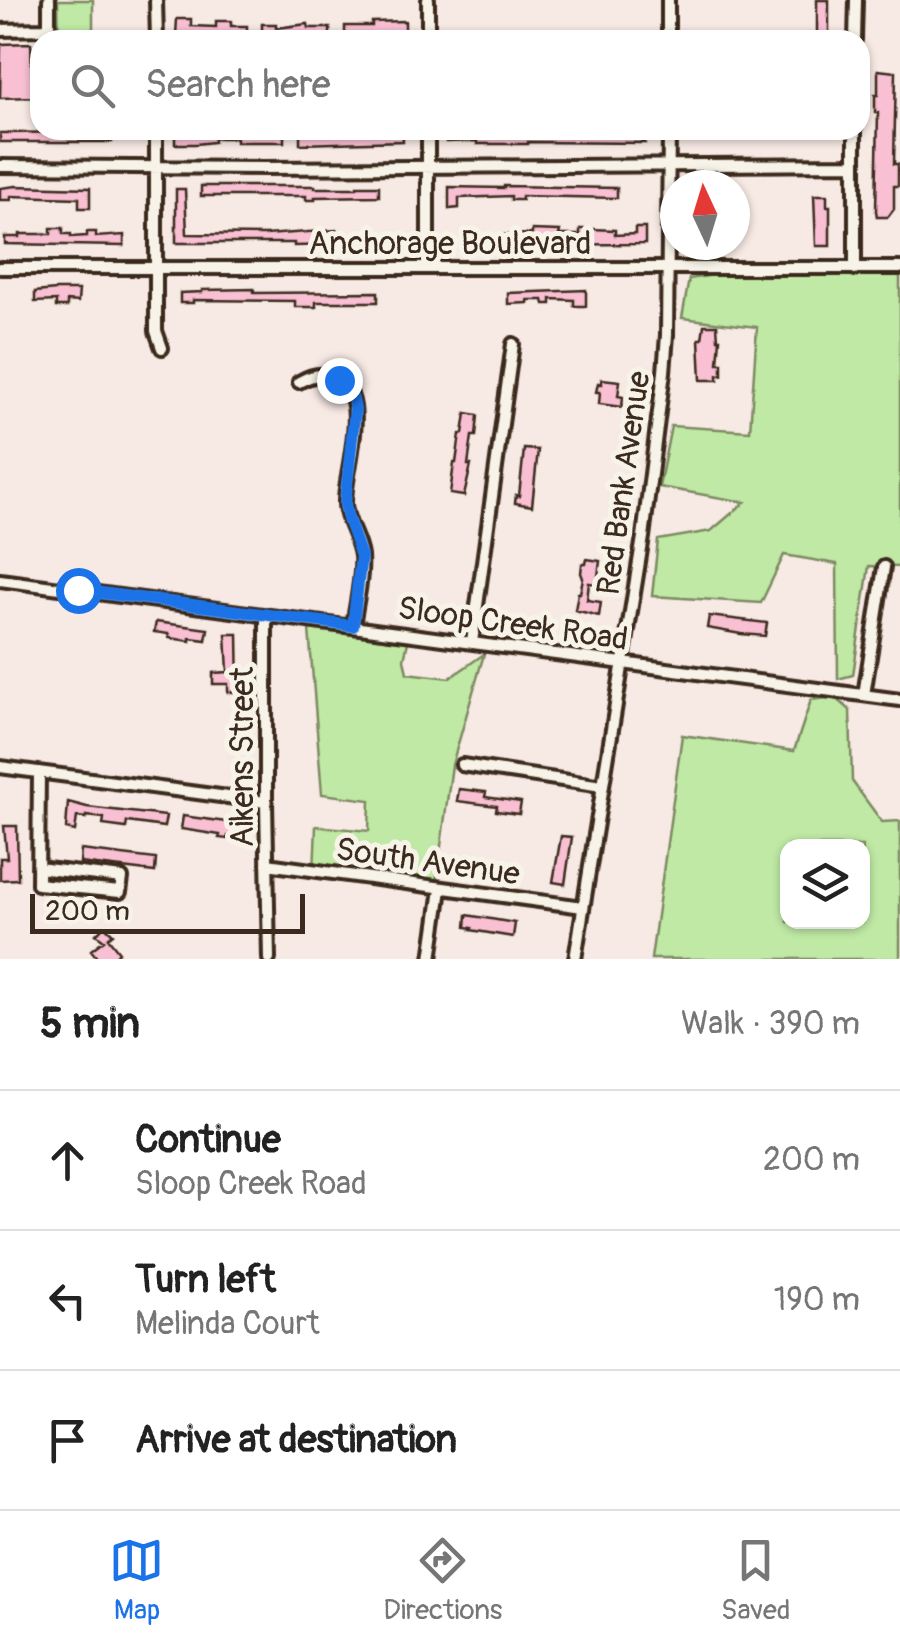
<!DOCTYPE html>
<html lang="en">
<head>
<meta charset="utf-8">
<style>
  body { margin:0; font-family:Pangolin,sans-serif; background:#f6f6f6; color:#222 }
  .controls { position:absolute; right:30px; bottom:30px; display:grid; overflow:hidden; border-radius:20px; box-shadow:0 2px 8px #0004 }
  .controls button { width:90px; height:90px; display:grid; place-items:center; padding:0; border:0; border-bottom:2px solid #e0e0e0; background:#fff; color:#222; font:50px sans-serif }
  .compass { position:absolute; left:660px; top:170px; width:90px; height:90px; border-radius:50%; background:#fff; box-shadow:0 2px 8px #0004; rotate:356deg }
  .scale { position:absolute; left:30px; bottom:25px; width:275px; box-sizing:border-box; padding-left:10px; border:5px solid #3b2a1e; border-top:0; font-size:28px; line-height:35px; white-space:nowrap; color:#3b2a1e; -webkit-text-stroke:8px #f7f3e8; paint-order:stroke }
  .stop { position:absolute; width:30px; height:30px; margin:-22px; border:8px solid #1a73e8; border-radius:50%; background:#fff }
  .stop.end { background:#1a73e8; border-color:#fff; box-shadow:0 2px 10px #0008 }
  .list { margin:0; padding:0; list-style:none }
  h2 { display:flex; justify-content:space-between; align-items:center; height:130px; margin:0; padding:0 40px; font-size:42px }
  h2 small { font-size:32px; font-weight:400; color:#767676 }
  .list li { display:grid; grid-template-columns:65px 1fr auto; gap:30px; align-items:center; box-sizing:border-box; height:140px; padding:0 40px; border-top:2px solid #e0e0e0 }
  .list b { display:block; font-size:38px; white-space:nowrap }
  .list p { margin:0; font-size:32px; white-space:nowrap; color:#767676 }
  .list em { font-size:32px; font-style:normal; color:#767676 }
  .icon { flex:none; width:55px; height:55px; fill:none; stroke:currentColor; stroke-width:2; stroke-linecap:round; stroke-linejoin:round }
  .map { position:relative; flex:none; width:900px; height:959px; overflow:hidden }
  .search { position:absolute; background:#fff; box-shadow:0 2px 8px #0004; left:30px; right:30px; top:30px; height:110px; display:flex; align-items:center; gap:25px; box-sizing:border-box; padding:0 35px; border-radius:30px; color:#767676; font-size:38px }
  .sheet { height:550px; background:#fff }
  nav { display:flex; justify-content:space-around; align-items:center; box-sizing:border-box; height:140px; border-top:2px solid #e0e0e0; background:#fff; font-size:28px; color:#767676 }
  nav a { display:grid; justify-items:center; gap:5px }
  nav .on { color:#1a73e8 }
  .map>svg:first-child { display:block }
  .green { fill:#bfe9a5; stroke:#7d8a62; stroke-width:2.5; fill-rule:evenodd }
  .building { fill:#f9c0d4; stroke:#3b2a1e; stroke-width:2.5 }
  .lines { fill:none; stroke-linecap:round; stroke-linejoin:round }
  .minor-casing { stroke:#3b2a1e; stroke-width:18 }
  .minor { stroke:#f7f3e8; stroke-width:10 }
  .route { stroke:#1a73e8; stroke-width:12 }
  .labels { text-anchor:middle; stroke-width:10; stroke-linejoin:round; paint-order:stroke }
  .street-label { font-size:32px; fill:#3b2a1e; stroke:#f7f3e8 }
</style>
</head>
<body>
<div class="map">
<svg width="900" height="959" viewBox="0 0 900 959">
  <rect width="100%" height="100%" fill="#f7e9e4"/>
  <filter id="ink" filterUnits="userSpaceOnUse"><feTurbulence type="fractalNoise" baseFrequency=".01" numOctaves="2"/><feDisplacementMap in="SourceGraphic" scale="20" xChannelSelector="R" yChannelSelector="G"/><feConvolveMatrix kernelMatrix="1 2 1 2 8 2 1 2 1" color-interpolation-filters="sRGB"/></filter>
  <g filter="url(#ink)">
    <path class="green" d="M58,0H93V40H59Z
      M900,274V567L869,566L853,675L838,679L837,564L784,555L761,603L652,596L658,540L711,531L745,502L659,487L671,426L750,431L757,327L682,318L689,279L714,275Z
      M309,629L408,642L404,659L407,673L450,678L484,654L452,765L435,890L314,872L316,826L369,831L370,800L322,794Z
      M835,697L850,710L852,781L882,822L900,821V959H651L682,735L794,751L811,700ZM788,846H862V922H788Z"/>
    <path class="building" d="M817,0H829V40H817Z
      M177,19H191V26L216,27V21H231V26H247V36L176,35Z
      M405,21V36H345V26H372V22Z
      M262,24H276V28L308,24L309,28H330V37L262,38Z
      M31,43L33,97L0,98L1,44Z
      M878,70L896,72L894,164H898V186H894V209L888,217H877L876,211L878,113H875V95H878Z
      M90,130L112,132V142H0V133L90,132Z
      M175,130H184V135L202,134V130H284V142H236V138H214V142L196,144H175Z
      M300,130H321V134L360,133V130H402L403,141L300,144Z
      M446,130H466V133H496V135L645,130V143L528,142V144H477V141L446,142Z
      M16,186L90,188V208H79V198L11,196V200H0V188Z
      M201,186H315V188H357V186H379V196L315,197V200H306V196H201Z
      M504,186L617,188V198L522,196V200H511V196L459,198V208L449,209V187L504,188Z
      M176,189H185L187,234L265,235L336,230L335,235L382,234V244L294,246V243H176Z
      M814,195H827V206H830V246H816Z
      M51,228H63V234H71V237L87,236V232H96V237L124,235V246L5,244V237H20V234H51Z
      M635,228H645V244L503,245V235L532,234V230L560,231L559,235H580V229H591L615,230V235L635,234Z
      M254,289V293L378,292V302H316V307H295V301L193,300V303H180V293L202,292V290Z
      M56,290H79L78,302L67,301V307H56V301L35,302V292Z
      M586,290V306H574V300L551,299V304H544L543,300H528V303L508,304V293Z
      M704,325H717L718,339H720L718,363H722V375H718V380H701L699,339H702Z
      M602,379L620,381L618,396L623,397L622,407L599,404L600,392H596L598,383L602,384Z
      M466,413L478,415L476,436H472L468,465H471L464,496L450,494L454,463H456L460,434H463Z
      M524,449L538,450L532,506L515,503L516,495L519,496Z
      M587,559L600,561L598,576H603L602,585L589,583L587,600L601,602L599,616L575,610L578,593H580L583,578L581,573L582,564H586Z
      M709,616L767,623L765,636L741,634L707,628Z
      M156,622L208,629L206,640L190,638V641L169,638V634L154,632Z
      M226,634H238L239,692H228V684H213V673L228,672Z
      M459,789L486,792L485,797L521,802L519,814L496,811L497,806L457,801Z
      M68,802L87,807L166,816L164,827L127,822L126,828L103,825L104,818L86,816V818L77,817L75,831L66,829Z
      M183,816L241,824L239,837L228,836L227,839L219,838L220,835L181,829Z
      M4,826H17L18,879L0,880V858H7Z
      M561,836L572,837L565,884L553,882Z
      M81,850L156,859L155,872L80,863Z
      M467,915L515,923L513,937L471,930L472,928L466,927Z
      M104,926L113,934L108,938L119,952L113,959H98L91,950L104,940L96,934Z"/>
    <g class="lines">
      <g class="minor-casing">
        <path id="minor" d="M156,0L157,40
          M668,0V40
          M0,30L46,29L49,25V0
          M428,40V0
          M855,40L856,0
          M156,130V331L162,348
          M855,130V269
          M0,166L263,168L855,164
          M428,267V130
          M0,268H900
          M299,382C311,375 323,372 336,378C373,396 344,471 345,504C346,523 359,538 361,556C363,578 356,604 353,626
          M0,580L900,700
          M266,615V802L269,959
          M472,642L513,344
          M864,695L884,567
          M462,765L602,786
          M0,767L266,802
          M267,864L583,907
          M38,868L122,878L120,892L38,884L39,772
          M431,959L441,889
          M575,959L643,537L664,372L667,335L669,130"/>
      </g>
      <use href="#minor" class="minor"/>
    </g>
  </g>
  <g class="lines" filter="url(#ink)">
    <path class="route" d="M78,590L353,626L361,556L348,519L345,504L355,409L352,395L339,380"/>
  </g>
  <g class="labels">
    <g class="street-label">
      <text x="450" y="254">Anchorage Boulevard</text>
      <text transform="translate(623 483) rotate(-82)" y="11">Red Bank Avenue</text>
      <text transform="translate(513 623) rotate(8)" y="11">Sloop Creek Road</text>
      <text transform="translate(242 757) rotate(-90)" y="11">Aikens Street</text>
      <text transform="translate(428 861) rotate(8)" y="11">South Avenue</text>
    </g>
  </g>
</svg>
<div class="controls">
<button><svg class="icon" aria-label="layers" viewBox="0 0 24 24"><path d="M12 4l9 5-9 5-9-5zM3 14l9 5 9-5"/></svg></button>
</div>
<svg class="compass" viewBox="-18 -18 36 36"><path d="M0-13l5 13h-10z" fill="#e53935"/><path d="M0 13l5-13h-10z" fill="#767676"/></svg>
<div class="scale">200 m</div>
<div class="stop" style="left:78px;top:590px"></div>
<div class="stop end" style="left:339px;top:380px"></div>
<div class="search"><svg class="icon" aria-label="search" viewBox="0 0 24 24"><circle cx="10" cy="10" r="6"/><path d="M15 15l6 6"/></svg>Search here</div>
</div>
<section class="sheet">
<h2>5 min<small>Walk · 390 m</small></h2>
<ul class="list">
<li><svg class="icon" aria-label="ahead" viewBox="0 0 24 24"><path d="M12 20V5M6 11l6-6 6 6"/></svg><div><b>Continue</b><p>Sloop Creek Road</p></div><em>200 m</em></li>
<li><svg class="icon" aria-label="left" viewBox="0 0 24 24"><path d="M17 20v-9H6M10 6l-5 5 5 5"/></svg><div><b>Turn left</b><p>Melinda Court</p></div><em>190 m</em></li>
<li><svg class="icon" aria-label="arrive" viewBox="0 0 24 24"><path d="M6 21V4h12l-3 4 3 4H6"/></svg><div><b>Arrive at destination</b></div></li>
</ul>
</section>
<nav>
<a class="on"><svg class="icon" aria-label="map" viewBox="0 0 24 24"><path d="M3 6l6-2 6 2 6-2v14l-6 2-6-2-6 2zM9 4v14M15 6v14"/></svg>Map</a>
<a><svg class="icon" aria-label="directions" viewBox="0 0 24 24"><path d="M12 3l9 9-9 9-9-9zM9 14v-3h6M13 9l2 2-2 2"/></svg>Directions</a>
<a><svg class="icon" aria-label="saved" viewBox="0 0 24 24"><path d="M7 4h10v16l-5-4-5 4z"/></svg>Saved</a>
</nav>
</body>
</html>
